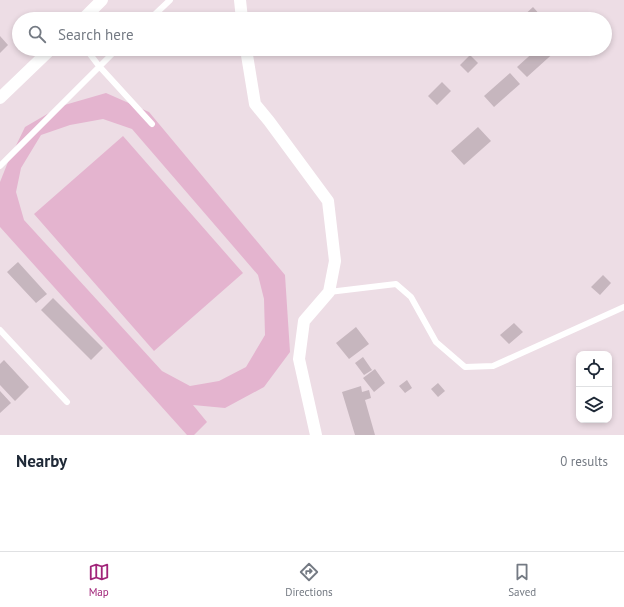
<!DOCTYPE html>
<html lang="en">
<head>
<meta charset="utf-8">
<style>
  body { margin:0; font-family:"PT Sans",sans-serif; background:#f2f2f3; color:#1f2937 }
  .controls { position:absolute; right:12px; bottom:12px; display:grid; overflow:hidden; border-radius:8px; box-shadow:0 2px 6px #0003 }
  .controls button { width:36px; height:36px; display:grid; place-items:center; padding:0; border:0; border-bottom:1px solid #e0e1e3; background:#fff; color:#1f2937; font:20px sans-serif }
  .list { margin:0; padding:0; list-style:none }
  h2 { display:flex; justify-content:space-between; align-items:center; height:52px; margin:0; padding:0 16px; font-size:17px }
  h2 small { font-size:13px; font-weight:400; color:#747a83 }
  .icon { flex:none; width:22px; height:22px; fill:none; stroke:currentColor; stroke-width:2; stroke-linecap:round; stroke-linejoin:round }
  .map { position:relative; flex:none; width:624px; height:435px; overflow:hidden }
  .search { position:absolute; background:#fff; box-shadow:0 2px 6px #0003; left:12px; right:12px; top:12px; height:44px; display:flex; align-items:center; gap:10px; box-sizing:border-box; padding:0 14px; border-radius:22px; color:#747a83; font-size:15px }
  .sheet { height:116px; background:#fff }
  nav { display:flex; justify-content:space-around; align-items:center; box-sizing:border-box; height:56px; border-top:1px solid #e0e1e3; background:#fff; font-size:11px; color:#747a83 }
  nav a { display:grid; justify-items:center; gap:2px }
  nav .on { color:#a12479 }
  .map>svg:first-child { display:block }
  .green { fill:#e4b4cf; fill-rule:evenodd }
  .building { fill:#c6b6be }
  .lines { fill:none; stroke-linecap:round; stroke-linejoin:round }
  .lane { stroke:#fff; stroke-width:6 }
  .street { stroke:#fff; stroke-width:12 }
</style>
</head>
<body>
<div class="map">
<svg width="624" height="435" viewBox="0 0 624 435">
  <rect width="100%" height="100%" fill="#eddde5"/>
  <path class="green" d="M106,93L149,112L285,275L290,352L264,387L225,408L193,405L207,422L194,435H187L0,227V182L8,162L25,127L61,106ZM103,119L132,129L258,275L264,299L265,335L246,367L219,381L190,386L162,371L24,220L16,192L21,168L41,135L70,125Z
    M123,136L243,273L154,351L34,214Z"/>
  <path class="building" d="M533,7L542,17L541,19H520Z
    M0,36L8,45L0,53Z
    M537,49H558L527,77L517,67Z
    M470,55L478,63L468,73L460,65Z
    M510,73L520,84L494,107L484,96Z
    M442,82L451,91L437,105L428,96Z
    M478,127L491,141L464,165L451,151Z
    M18,262L47,294L36,303L7,272Z
    M603,275L611,283L600,295L591,287Z
    M53,298L103,348L91,360L41,310Z
    M514,323L523,332L509,344L500,335Z
    M356,327L369,344L349,359L336,343Z
    M363,357L372,370L364,375L355,363Z
    M4,360L29,387L15,401L0,385V364Z
    M375,369L385,383L374,392L363,378Z
    M407,380L412,388L405,393L399,386Z
    M438,383L445,391L438,397L431,389Z
    M361,386L362,392L369,390L371,398L365,400L375,435H355L342,392Z
    M0,391L11,403L0,413Z"/>
  <g class="lines">
    <path class="lane" d="M150,19L170,0
      M86,49L99,66L152,124
      M0,166L117,49
      M329,292L396,284L411,297L436,342L465,367L493,366L624,307
      M0,330L67,402"/>
    <path class="street" d="M240,0L242,19
      M83,19L102,0
      M246,49L255,104L269,121L328,201L335,261L329,292L304,321L299,359L316,435
      M0,98L51,49"/>
  </g>
</svg>
<div class="controls">
<button><svg class="icon" aria-label="locate" viewBox="0 0 24 24"><circle cx="12" cy="12" r="6"/><path d="M12 2v4M12 18v4M2 12h4M18 12h4"/></svg></button>
<button><svg class="icon" aria-label="layers" viewBox="0 0 24 24"><path d="M12 4l9 5-9 5-9-5zM3 14l9 5 9-5"/></svg></button>
</div>
<div class="search"><svg class="icon" aria-label="search" viewBox="0 0 24 24"><circle cx="10" cy="10" r="6"/><path d="M15 15l6 6"/></svg>Search here</div>
</div>
<section class="sheet">
<h2>Nearby<small>0 results</small></h2>
<ul class="list">
</ul>
</section>
<nav>
<a class="on"><svg class="icon" aria-label="map" viewBox="0 0 24 24"><path d="M3 6l6-2 6 2 6-2v14l-6 2-6-2-6 2zM9 4v14M15 6v14"/></svg>Map</a>
<a><svg class="icon" aria-label="directions" viewBox="0 0 24 24"><path d="M12 3l9 9-9 9-9-9zM9 14v-3h6M13 9l2 2-2 2"/></svg>Directions</a>
<a><svg class="icon" aria-label="saved" viewBox="0 0 24 24"><path d="M7 4h10v16l-5-4-5 4z"/></svg>Saved</a>
</nav>
</body>
</html>
